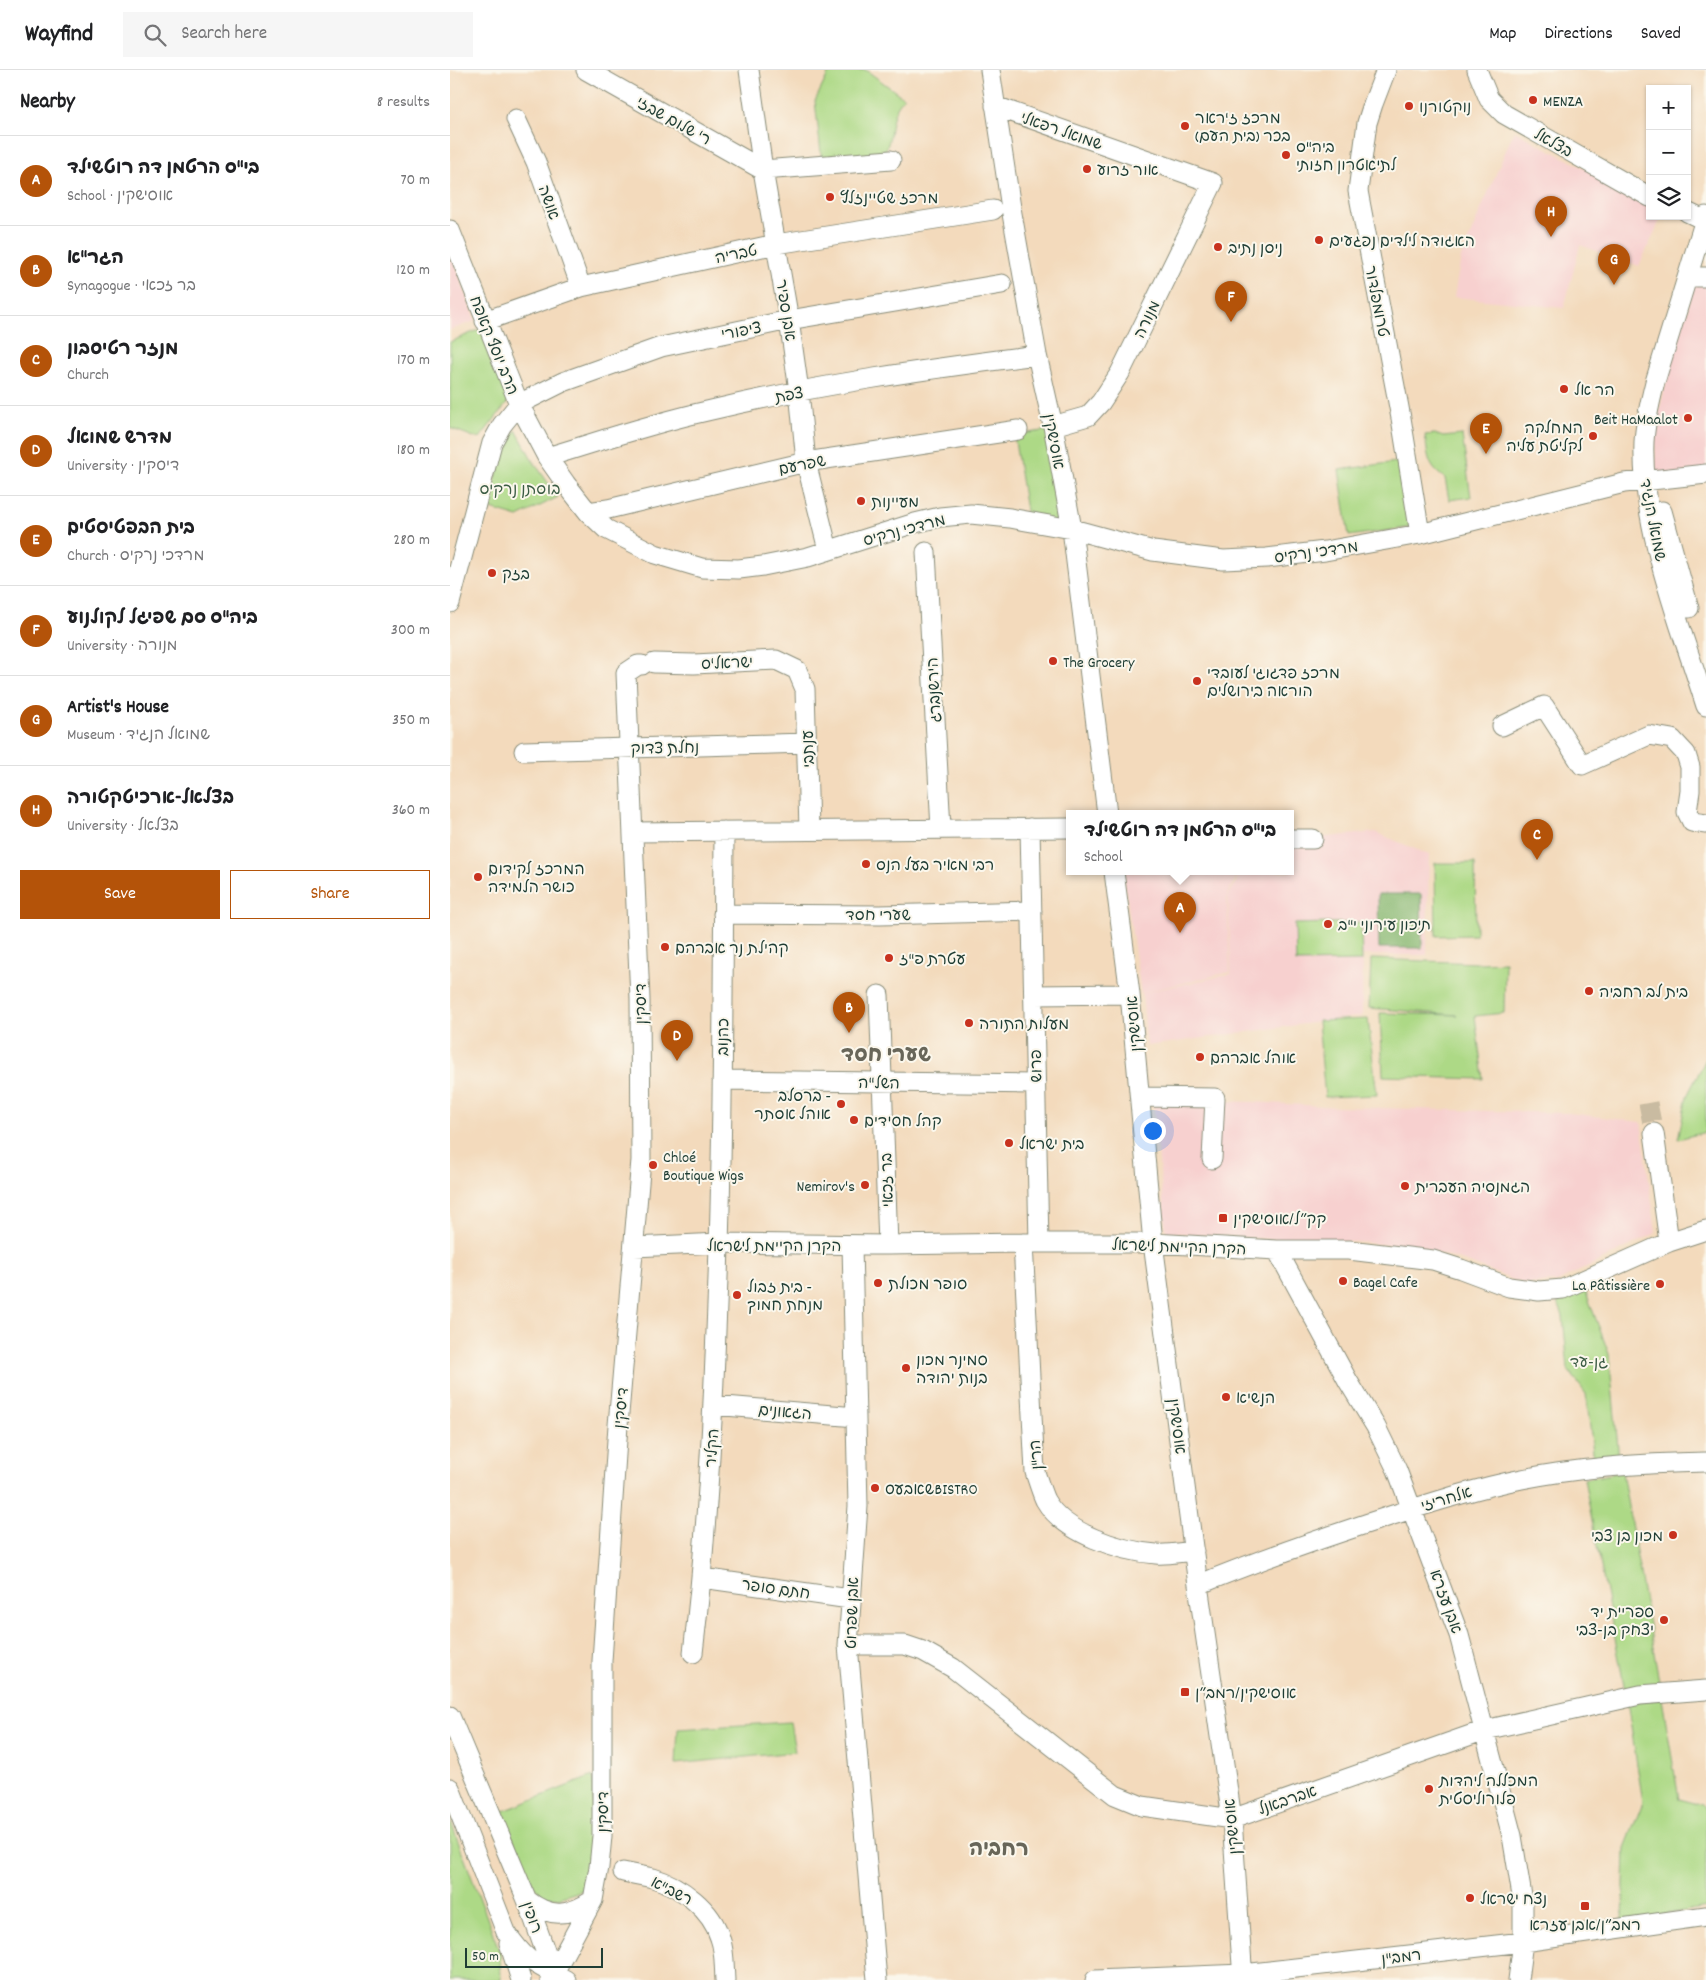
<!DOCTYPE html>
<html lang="en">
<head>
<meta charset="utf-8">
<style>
  body { margin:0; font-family:Dekko,"Playpen Sans Hebrew",sans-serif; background:#f6f6f6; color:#202124 }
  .controls { position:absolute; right:15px; top:15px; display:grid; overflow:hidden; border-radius:0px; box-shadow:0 1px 4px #0004 }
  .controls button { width:45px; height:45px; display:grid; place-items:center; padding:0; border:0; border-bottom:1px solid #e0e0e0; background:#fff; color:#202124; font:25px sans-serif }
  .scale { position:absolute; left:15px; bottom:12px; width:138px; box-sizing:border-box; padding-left:5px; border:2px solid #1f3d34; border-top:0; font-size:14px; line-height:18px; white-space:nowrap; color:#1f3d34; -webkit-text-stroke:4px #fbf7ec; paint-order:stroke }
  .you { position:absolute; left:702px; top:1060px; width:18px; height:18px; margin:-12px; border:4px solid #fff; border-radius:50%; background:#1a73e8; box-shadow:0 0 0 8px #1a73e833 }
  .badge { display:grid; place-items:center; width:32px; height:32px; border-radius:50%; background:#b45309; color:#fff; font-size:16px; font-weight:700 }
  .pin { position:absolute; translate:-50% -41px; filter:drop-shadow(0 1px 2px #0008) }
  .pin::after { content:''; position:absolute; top:26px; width:18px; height:15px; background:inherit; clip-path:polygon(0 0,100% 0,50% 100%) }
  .popup { position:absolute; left:616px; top:740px; width:228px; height:65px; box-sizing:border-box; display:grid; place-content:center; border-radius:0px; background:#fff; filter:drop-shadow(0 1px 4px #0005); font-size:16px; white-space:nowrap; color:#757577 }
  .popup b { font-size:19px; color:#202124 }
  .popup::after { content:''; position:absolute; left:50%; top:100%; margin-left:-10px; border:10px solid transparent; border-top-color:#fff }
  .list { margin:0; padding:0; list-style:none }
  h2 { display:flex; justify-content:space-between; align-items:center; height:65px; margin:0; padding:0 20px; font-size:21px }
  h2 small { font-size:16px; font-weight:400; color:#757577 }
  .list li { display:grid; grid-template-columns:32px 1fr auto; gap:15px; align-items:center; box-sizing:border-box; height:90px; padding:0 20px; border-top:1px solid #e0e0e0 }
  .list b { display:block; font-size:19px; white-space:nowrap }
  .list p { margin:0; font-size:16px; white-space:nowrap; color:#757577 }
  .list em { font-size:16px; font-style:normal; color:#757577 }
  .actions { display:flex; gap:10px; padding:15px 20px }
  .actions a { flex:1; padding:11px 0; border:1px solid #b45309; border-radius:0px; text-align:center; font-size:18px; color:#b45309 }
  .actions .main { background:#b45309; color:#fff }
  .icon { flex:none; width:28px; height:28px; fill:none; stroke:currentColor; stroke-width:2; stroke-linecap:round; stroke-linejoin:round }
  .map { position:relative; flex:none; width:1256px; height:1910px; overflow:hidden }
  header { display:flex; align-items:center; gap:30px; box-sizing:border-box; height:70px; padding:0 25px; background:#fff; border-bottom:1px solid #e0e0e0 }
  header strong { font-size:24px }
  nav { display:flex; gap:28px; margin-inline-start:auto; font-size:18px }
  .search { width:350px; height:45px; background:#f6f6f6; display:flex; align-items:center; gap:12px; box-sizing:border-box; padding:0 18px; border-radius:0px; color:#757577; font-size:19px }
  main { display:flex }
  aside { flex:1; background:#fff }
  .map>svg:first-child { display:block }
  .built { fill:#f7d0cf }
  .green { fill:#add986; stroke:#668b5d }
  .forest { fill:#8ab973; stroke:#547b54 }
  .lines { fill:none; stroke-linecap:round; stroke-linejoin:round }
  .minor-tunnel { stroke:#c9bba1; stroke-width:19; stroke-dasharray:19 9; stroke-linecap:butt }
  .minor-casing { stroke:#898c78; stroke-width:21 }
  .minor { stroke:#fff; stroke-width:19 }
  .poi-dot { fill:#c8321e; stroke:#fbf7ec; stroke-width:2 }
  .labels { text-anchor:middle; stroke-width:4; stroke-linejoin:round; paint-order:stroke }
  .poi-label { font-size:16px; fill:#1f3d34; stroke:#fbf7ec; text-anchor:start }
  .street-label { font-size:16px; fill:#1f3d34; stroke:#fbf7ec }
  .park-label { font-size:16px; fill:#3b5c44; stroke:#fbf7ec }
  .district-label { font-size:21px; font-weight:bold; fill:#686659; stroke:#fbf7ec }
</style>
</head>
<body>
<header>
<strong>Wayfind</strong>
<div class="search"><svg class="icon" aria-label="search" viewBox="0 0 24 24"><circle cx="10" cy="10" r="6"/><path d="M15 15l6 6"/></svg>Search here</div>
<nav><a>Map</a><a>Directions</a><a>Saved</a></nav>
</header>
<main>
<aside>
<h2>Nearby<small>8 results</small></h2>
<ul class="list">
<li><span class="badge">A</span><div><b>בי&quot;ס הרטמן דה רוטשילד</b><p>School · אוסישקין</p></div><em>70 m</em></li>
<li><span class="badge">B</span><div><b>הגר&quot;א</b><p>Synagogue · בר זכאי</p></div><em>120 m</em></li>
<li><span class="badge">C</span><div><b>מנזר רטיסבון</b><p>Church</p></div><em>170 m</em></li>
<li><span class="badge">D</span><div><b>מדרש שמואל</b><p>University · דיסקין</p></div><em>180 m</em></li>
<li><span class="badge">E</span><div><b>בית הבפטיסטים</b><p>Church · מרדכי נרקיס</p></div><em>280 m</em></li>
<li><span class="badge">F</span><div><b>ביה&quot;ס סם שפיגל לקולנוע</b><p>University · מנורה</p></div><em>300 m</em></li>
<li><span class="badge">G</span><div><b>Artist's House</b><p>Museum · שמואל הנגיד</p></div><em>350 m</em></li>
<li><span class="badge">H</span><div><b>בצלאל-ארכיטקטורה</b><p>University · בצלאל</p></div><em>360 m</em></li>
</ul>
<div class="actions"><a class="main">Save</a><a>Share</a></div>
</aside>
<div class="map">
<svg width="1256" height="1910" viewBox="0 0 1256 1910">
  <rect width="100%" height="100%" fill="#fbf7ec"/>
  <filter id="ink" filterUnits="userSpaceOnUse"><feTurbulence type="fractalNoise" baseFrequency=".02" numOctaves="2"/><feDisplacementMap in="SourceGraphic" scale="10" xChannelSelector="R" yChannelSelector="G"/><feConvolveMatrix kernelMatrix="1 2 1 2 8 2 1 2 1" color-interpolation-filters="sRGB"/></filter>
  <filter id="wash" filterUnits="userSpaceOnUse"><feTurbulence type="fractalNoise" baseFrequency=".0096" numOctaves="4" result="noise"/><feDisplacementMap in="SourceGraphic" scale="20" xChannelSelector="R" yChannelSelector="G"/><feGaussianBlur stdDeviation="1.12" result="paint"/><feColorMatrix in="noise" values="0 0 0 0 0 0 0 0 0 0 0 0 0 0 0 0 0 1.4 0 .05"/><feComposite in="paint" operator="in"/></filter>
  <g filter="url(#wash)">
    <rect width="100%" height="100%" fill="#f3dabc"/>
    <path class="built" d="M1064,61L1200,133V146H1212L1189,196L1130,175L1114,238L1004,227L1011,187Z
      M0,179L25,251L0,260Z
      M1247,207H1256V404L1206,409L1205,373L1207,351L1215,317Z
      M925,762L979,785L977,885H913L912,946L697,976L692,923L781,904L778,824L787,811L785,802H840V771Z
      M673,802H784L785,810L777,824L780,902L691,923Z
      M703,1030L803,1032L888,1037L1119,1043L1191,1052L1206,1163L1107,1212L1074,1214L1017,1192L970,1178L908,1172L834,1170L716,1162Z"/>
    <path class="green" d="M380,0H416L454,28C435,47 446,71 430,89L372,92L365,31Z
      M33,258L61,328L29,369L0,358V272Z
      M66,360L83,391L108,427L68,447L38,438L53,381Z
      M600,360L610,454L577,447L564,365Z
      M985,364L993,367L1012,365L1021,427L999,430L995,408C977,397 978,385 975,365Z
      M953,391L963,457L899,466L889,400Z
      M985,793H1025L1026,865L986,866Z
      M911,852L912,891L846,892L845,854Z
      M921,889L1028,893L1055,892L1054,943L1025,946L1033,1009L933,1006L930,943L1007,945L919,938Z
      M918,949L927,1025L875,1027L868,951Z
      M1256,989V1062L1228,1069L1237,1026Z
      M1135,1220L1159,1284L1169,1389L1144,1390L1136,1324L1118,1299L1113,1246L1107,1230Z
      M1172,1402L1210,1617L1175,1620L1134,1409Z
      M1212,1629L1229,1729L1252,1735L1256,1739V1837L1173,1852L1175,1778L1193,1732L1177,1632Z
      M340,1652L345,1682L226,1694L228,1659Z
      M143,1706L145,1781L139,1818L109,1828L92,1826L81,1810L51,1742Z
      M0,1750L50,1882L51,1910H0Z"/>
    <path class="forest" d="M928,824H971L972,878H929Z"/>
  </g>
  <g filter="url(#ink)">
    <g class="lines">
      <path class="minor-tunnel" d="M1198,1033L1204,1063"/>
      <g class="minor-casing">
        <path id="minor" d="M136,0L313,100L441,90
          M299,0L313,100L339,250L349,321L356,392L378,480
          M540,0L561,138L587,285L603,356L622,459L657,744
          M936,0L923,34L917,53L908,121L951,348L970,464
          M1027,0L1039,29L1054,44L1200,127
          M545,36L763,113L670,303L651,332L638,346L603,356
          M66,49L86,92L131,217
          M1237,142L1254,150
          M1256,146L1205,312C1200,332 1195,352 1194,372C1191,459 1230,553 1256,636
          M0,160L69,334L97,387L116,414L138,442L156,459L205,484L252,498L289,499L313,496L358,487L465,453L490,447L521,444L560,448L622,459L703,481L773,490L817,488L875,481L970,464L1174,413L1256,404
          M1247,207H1256
          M35,251L131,217L326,174L543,140
          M97,387C150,371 203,353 257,341C365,315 477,299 587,285
          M1212,441L1239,538
          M138,442L158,439L356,392L568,360
          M476,482L491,759
          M0,533L42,373L52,355L69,334L113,312L211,277L339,250L552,214
          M204,593L244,594L326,590L347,600L355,619L359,760
          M1052,656L1094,636L1132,695L1199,665L1222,669L1236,684L1240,697V721L1237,742L1242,752L1256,754
          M74,681L356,673
          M580,758L589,1173
          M184,762L620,758
          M840,769H863
          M664,802L680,924L703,1173L748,1515L782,1749L793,1910
          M273,844L430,845L582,841
          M429,925L438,1175
          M584,925L680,924
          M272,1010L586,1014
          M690,1027L765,1028L762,1089
          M1204,1063L1219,1172
          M573,1173L585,1402C588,1411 591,1421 595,1430C614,1464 671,1481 706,1484C718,1485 732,1482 744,1481
          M402,1175L408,1436L398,1575L427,1910
          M184,1177L270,1173L438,1175L573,1173H703L827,1180H899L983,1190L1011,1199L1059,1217L1089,1221L1113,1219L1219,1172L1256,1160
          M827,1180L898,1311L926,1357L947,1400L1009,1565L1062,1766L1073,1832V1872L1068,1910
          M263,1335L406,1347
          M252,1508L400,1529
          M748,1515C811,1489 875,1467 940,1446C984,1432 1027,1418 1072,1409C1132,1397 1194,1393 1256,1392
          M398,1575H455L473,1581L503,1598L665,1725L692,1736L782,1749L1035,1660L1190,1625L1256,1620
          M243,1583C256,1476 262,1369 266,1261C273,1095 273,928 274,761
          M0,1646L77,1830L103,1903
          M0,1718L56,1862C76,1892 85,1894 116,1910
          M173,1802C183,1804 193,1806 203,1808C231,1816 262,1840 270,1868C275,1881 274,1896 275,1910
          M77,1830C101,1849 119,1846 143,1830
          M59,1873L71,1910
          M100,1910L143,1830L149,1797L152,1766V1591L168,1355L191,1090L190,929L176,603L188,595H192
          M645,1910L793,1904L1073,1872L1256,1846"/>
      </g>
      <use href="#minor" class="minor"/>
    </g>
  </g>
  <g class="poi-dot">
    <circle cx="1083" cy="30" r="5"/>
    <circle cx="959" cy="36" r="5"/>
    <circle cx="735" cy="56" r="5"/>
    <circle cx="836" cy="85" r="5"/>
    <circle cx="637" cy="99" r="5"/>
    <circle cx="380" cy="127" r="5"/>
    <circle cx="869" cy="170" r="5"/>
    <circle cx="768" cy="177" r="5"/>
    <circle cx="1114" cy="319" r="5"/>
    <circle cx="1238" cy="348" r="5"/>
    <circle cx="1143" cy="366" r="5"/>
    <circle cx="411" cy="431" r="5"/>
    <circle cx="42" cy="503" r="5"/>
    <circle cx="603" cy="591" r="5"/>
    <circle cx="747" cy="611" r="5"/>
    <circle cx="416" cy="794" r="5"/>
    <circle cx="28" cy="807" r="5"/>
    <circle cx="878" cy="854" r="5"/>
    <circle cx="215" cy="877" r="5"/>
    <circle cx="439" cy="888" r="5"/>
    <circle cx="1139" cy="921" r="5"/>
    <circle cx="519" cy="953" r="5"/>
    <circle cx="750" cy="987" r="5"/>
    <circle cx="391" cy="1034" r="5"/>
    <circle cx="404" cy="1050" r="5"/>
    <circle cx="559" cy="1073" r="5"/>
    <circle cx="203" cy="1095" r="5"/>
    <circle cx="415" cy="1115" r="5"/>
    <circle cx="955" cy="1116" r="5"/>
    <rect x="768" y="1143" width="10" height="10" rx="2.5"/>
    <circle cx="893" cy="1211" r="5"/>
    <circle cx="428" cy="1213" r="5"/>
    <circle cx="1210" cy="1214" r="5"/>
    <circle cx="287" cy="1225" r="5"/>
    <circle cx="456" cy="1298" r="5"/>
    <circle cx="776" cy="1327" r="5"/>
    <circle cx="425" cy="1418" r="5"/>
    <circle cx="1223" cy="1465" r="5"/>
    <circle cx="1214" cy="1550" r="5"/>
    <rect x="730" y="1617" width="10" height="10" rx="2.5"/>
    <circle cx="979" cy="1719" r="5"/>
    <circle cx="1020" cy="1828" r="5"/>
    <rect x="1130" y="1831" width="10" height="10" rx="2.5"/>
  </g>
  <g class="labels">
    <g class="poi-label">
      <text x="1093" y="36">MENZA</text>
      <text x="969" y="42">נוקטורנו</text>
      <text x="745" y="53">מרכז ז'ראר<tspan x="745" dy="18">בכר (בית העם)</tspan></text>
      <text x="846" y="82">ביה"ס<tspan x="846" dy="18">לתיאטרון חזותי</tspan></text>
      <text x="647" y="105">אור זרוע</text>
      <text x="390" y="133">מרכז שטיינזלץ</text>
      <text x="879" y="176">האגודה לילדים נפגעים</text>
      <text x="778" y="183">ניסן נתיב</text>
      <text x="1124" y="325">הר אל</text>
      <text x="1228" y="354" text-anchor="end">Beit HaMaalot</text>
      <text x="1133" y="363" text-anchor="end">המחלקה<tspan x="1133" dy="18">לקליטת עליה</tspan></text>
      <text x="421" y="437">מעיינות</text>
      <text x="52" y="509">בזק</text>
      <text x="613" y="597">The Grocery</text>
      <text x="757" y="608">מרכז פדגוגי לעובדי<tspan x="757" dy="18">הוראה בירושלים</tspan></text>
      <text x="426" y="800">רבי מאיר בעל הנס</text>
      <text x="38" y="804">המרכז לקידום<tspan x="38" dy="18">כושר הלמידה</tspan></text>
      <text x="888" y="860">תיכון עירוני י"ב</text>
      <text x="225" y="883">קהילת נר אברהם</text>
      <text x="449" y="894">עטרת פ"ז</text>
      <text x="1149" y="927">בית לב רחביה</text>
      <text x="529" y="959">מעלות התורה</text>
      <text x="760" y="993">אוהל אברהם</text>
      <text x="381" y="1031" text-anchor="end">ברסלב -<tspan x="381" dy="18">אוהל אסתר</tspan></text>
      <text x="414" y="1056">קהל חסידים</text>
      <text x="569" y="1079">בית ישראל</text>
      <text x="213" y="1092">Chloé<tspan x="213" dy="18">Boutique Wigs</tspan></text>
      <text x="405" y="1121" text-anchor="end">Nemirov's</text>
      <text x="965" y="1122">הגמנסיה העברית</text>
      <text x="783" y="1154">קק״ל/אוסישקין</text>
      <text x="903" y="1217">Bagel Cafe</text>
      <text x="438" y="1219">סופר מכולת</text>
      <text x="1200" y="1220" text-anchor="end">La Pâtissière</text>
      <text x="297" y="1222">בית זבול -<tspan x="297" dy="18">מנחת חמוך</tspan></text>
      <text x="466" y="1295">סמינר מכון<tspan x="466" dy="18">בנות יהודה</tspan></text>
      <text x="786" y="1333">הנשיא</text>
      <text x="435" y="1424">שאבעסBISTRO</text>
      <text x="1213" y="1471" text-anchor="end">מכון בן צבי</text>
      <text x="1204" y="1547" text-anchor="end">ספריית יד<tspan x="1204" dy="18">יצחק בן-צבי</tspan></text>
      <text x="745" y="1628">אוסישקין/רמב״ן</text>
      <text x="989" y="1716">המכללה ליהדות<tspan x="989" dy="18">פלורוליסטית</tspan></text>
      <text x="1030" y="1834">נצח ישראל</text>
      <text x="1135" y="1860" text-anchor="middle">רמב״ן/אבן עזרא</text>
    </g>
    <g class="street-label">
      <text transform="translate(224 50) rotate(29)" y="6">ר' שלום שבזי</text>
      <text transform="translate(612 60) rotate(19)" y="6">שמואל רפאלי</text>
      <text transform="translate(1104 72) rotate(30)" y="6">בצלאל</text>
      <text transform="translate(100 132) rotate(70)" y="6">אושה</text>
      <text transform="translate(286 183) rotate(-12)" y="6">טבריה</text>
      <text transform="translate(928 231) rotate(79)" y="6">טרומפלדור</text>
      <text transform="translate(337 240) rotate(81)" y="6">אבן ספיר</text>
      <text transform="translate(696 249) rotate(-64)" y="6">מנורה</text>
      <text transform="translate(291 260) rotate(-11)" y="6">ציפורי</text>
      <text transform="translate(45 275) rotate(68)" y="6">הרב יוסף קאפח</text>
      <text transform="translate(339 324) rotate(-11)" y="6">צפת</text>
      <text transform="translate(605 371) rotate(79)" y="6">אוסישקין</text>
      <text transform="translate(352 394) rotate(-11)" y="6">שפרעם</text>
      <text transform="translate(1204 450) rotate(79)" y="6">שמואל הנגיד</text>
      <text transform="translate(454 459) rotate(-15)" y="6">מרדכי נרקיס</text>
      <text transform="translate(866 481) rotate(-8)" y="6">מרדכי נרקיס</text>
      <text transform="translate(277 592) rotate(-2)" y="6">ישראל'ס</text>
      <text transform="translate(483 620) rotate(-93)" y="6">הירשנברג</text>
      <text transform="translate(215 677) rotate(-1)" y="6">נחלת צדוק</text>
      <text transform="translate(357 679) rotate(-92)" y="6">ענתבי</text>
      <text x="428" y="850">שערי חסד</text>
      <text transform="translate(190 934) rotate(-91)" y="6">דיסקין</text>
      <text transform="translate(683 954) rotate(-95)" y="6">אוסישקין</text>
      <text transform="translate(272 967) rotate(-89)" y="6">כהנוב</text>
      <text transform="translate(585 996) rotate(-91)" y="6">פרוש</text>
      <text transform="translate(429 1012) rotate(1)" y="6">השל"ה</text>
      <text transform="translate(436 1110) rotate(-92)" y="6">בר זכאי</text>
      <text x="324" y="1181">הקרן הקיימת לישראל</text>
      <text transform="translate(729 1176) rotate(2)" y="6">הקרן הקיימת לישראל</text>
      <text transform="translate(170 1338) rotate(-85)" y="6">דיסקין</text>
      <text transform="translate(335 1341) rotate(5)" y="6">הגאונים</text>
      <text transform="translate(728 1356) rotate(82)" y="6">אוסישקין</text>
      <text transform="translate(261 1378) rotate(-86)" y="6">הקליר</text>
      <text transform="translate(585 1385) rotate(-95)" y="6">הר"ן</text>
      <text transform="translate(996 1428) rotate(-17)" y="6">אלחריזי</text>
      <text transform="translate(326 1518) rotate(8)" y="6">חתם סופר</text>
      <text transform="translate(997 1531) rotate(70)" y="6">אבן עזרא</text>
      <text transform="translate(401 1543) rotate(-88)" y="6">אבן שפרוט</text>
      <text transform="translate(837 1729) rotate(-19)" y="6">אברבאנל</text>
      <text transform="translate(152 1742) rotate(-90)" y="6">דיסקין</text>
      <text transform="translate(781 1757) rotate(-96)" y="6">אוסישקין</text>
      <text transform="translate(222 1820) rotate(27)" y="6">רשב"א</text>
      <text transform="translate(83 1847) rotate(70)" y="6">רופין</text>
      <text transform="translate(951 1886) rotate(-7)" y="6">רמב"ן</text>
    </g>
    <g class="park-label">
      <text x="70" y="424">בוסתן נרקיס</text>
      <text x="1139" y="1297">גן-עד</text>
    </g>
    <g class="district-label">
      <text x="436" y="991">שערי חסד</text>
      <text x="549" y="1785">רחביה</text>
    </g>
  </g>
</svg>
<div class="controls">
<button>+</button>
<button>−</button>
<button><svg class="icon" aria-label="layers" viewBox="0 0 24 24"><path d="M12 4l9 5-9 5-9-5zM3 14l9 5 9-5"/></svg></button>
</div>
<div class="scale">50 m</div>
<div class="you"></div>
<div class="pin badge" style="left:730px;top:863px">A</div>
<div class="popup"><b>בי&quot;ס הרטמן דה רוטשילד</b>School</div>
<div class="pin badge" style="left:399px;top:963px">B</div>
<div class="pin badge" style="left:1087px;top:790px">C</div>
<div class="pin badge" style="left:227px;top:991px">D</div>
<div class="pin badge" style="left:1036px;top:384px">E</div>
<div class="pin badge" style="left:781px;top:252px">F</div>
<div class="pin badge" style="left:1164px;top:215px">G</div>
<div class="pin badge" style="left:1101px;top:167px">H</div>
</div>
</main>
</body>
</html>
